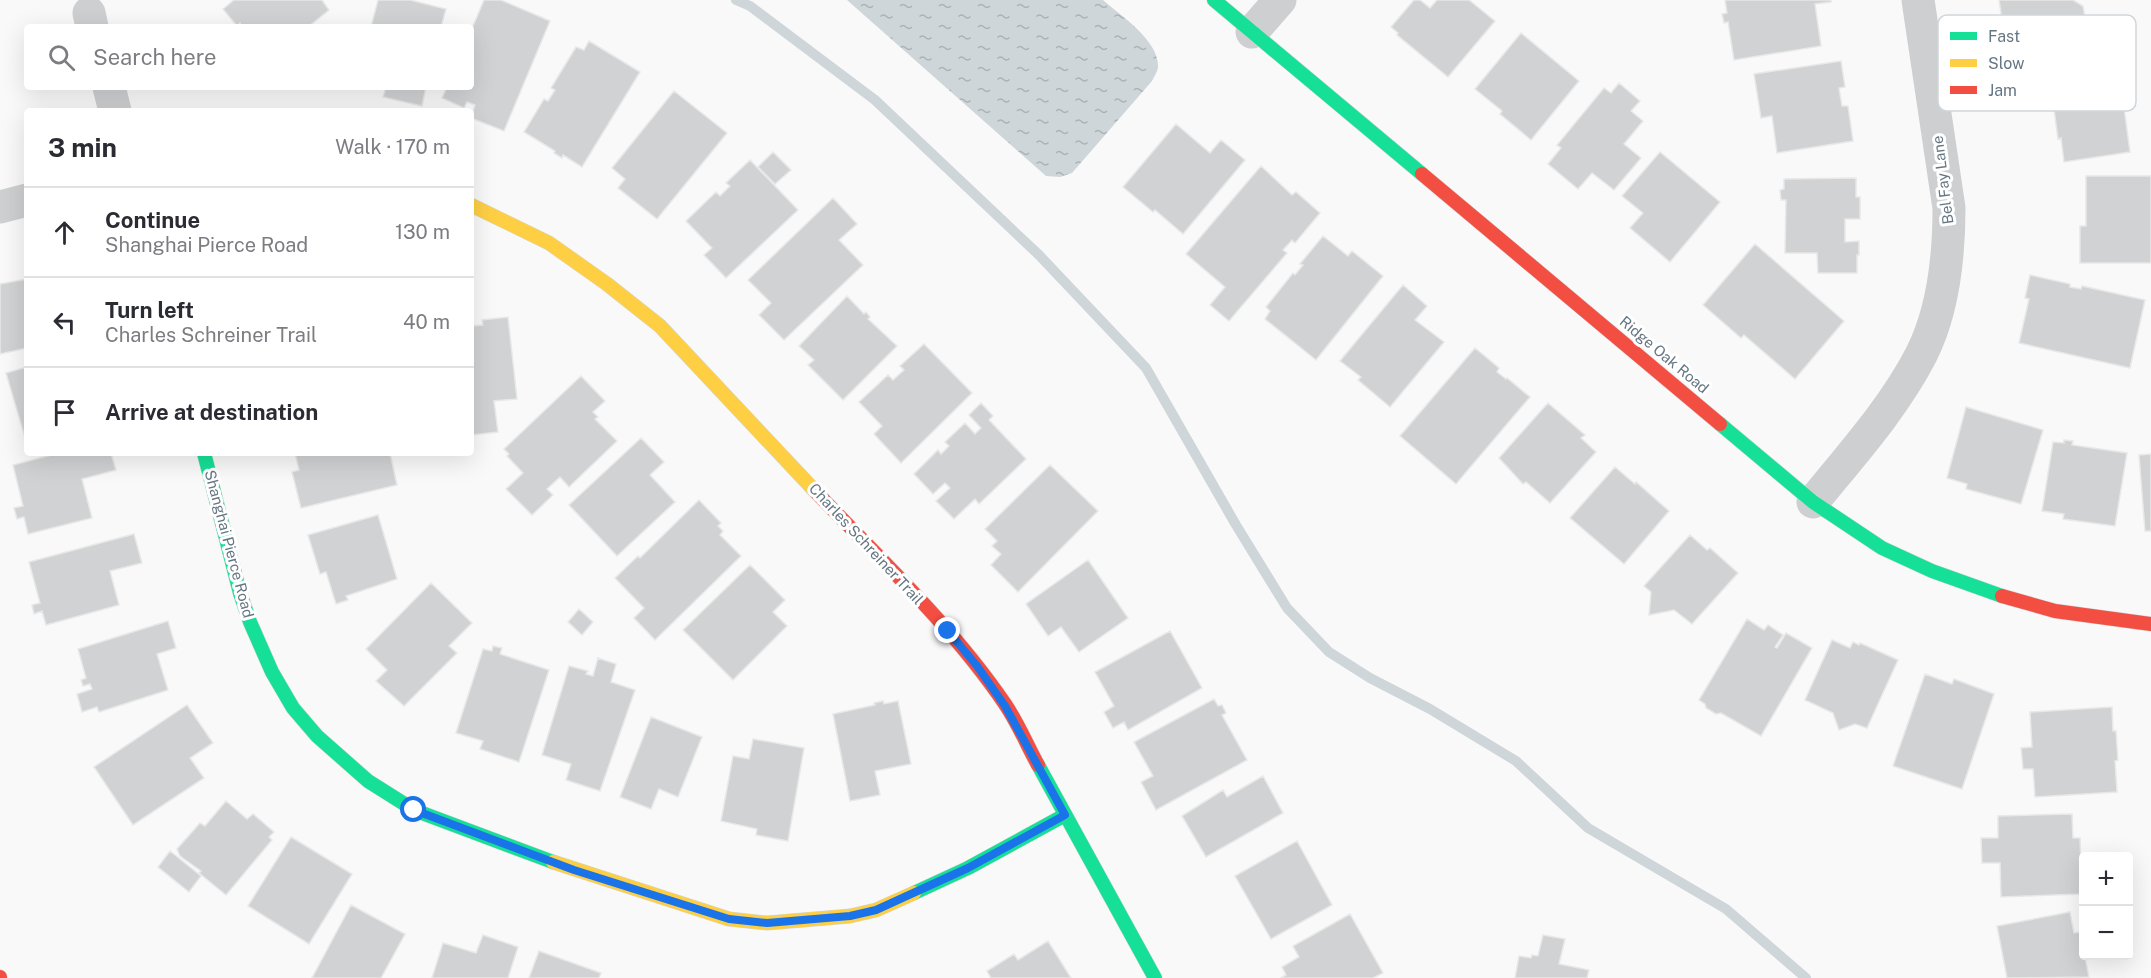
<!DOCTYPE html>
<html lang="en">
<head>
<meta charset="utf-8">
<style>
  body { margin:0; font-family:"Public Sans",sans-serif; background:#f2f2f3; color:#2b2b33 }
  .controls { position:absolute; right:18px; bottom:18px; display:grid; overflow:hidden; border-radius:6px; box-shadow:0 6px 24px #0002 }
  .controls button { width:54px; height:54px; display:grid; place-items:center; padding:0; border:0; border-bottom:2px solid #e1e1e2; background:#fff; color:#2b2b33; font:30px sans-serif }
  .stop { position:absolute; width:18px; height:18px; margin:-14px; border:4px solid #1a73e8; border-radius:50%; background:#fff }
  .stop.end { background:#1a73e8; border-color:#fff; box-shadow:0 2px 6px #0008 }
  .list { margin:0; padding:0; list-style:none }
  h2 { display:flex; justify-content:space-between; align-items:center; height:78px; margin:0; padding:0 24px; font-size:26px }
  h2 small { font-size:20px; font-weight:400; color:#7c7c81 }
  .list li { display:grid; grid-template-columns:39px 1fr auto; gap:18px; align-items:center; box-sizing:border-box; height:90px; padding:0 24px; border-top:2px solid #e1e1e2 }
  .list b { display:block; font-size:22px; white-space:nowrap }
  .list p { margin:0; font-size:20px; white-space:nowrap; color:#7c7c81 }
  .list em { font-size:20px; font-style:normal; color:#7c7c81 }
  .icon { flex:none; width:33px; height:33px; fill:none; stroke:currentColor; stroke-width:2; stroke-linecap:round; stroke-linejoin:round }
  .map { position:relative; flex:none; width:2151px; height:978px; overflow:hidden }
  .search { position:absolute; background:#fff; box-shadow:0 6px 24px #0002; left:24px; top:24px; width:450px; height:66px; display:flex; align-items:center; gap:15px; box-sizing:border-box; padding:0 21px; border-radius:6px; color:#7c7c81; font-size:22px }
  .panel { position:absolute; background:#fff; box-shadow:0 6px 24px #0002; left:24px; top:108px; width:450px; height:348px; border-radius:6px }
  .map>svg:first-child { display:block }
  .water { fill:url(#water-ripples) }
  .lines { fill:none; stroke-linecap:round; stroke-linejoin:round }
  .stream { stroke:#ced6d9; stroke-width:10 }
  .building { fill:#d0d2d3; stroke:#e8e8e8; stroke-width:1.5 }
  .fast-casing { stroke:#d5d6d7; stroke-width:15 }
  .slow-casing { stroke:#d5d6d7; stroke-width:15 }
  .jam-casing { stroke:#d5d6d7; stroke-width:15 }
  .street { stroke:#cecfd0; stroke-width:33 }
  .fast { stroke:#16e098; stroke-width:14 }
  .slow { stroke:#ffcf43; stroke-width:14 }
  .jam { stroke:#f24e42; stroke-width:14 }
  .route { stroke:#1a73e8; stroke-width:8 }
  .labels { text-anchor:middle; stroke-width:6; stroke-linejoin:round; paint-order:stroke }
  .street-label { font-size:15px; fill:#657683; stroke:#fff }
  .key { fill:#fff; stroke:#d1d6da; stroke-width:1.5 }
  .key-label { font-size:16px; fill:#657683 }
</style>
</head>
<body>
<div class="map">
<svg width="2151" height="978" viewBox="0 0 2151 978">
  <defs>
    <pattern id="water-ripples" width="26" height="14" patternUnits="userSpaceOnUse" patternTransform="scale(1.5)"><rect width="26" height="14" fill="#ced6d9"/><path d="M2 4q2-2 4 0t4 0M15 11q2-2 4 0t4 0" fill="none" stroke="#abb2b5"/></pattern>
  </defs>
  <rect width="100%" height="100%" fill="#f9f9f9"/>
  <path class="water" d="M847,0H1103C1121,16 1160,41 1158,68C1157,72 1154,77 1152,81L1072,173L1060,177L1046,176Z"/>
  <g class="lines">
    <path class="stream" d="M736,0L750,6L875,100L1039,255L1146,368L1236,525L1287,608L1329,652L1370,678L1430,709L1516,761L1588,828L1726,909L1806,978"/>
  </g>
  <path class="building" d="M234,0H322L329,10L308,27H242L240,23L237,26L223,9Z
    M378,0H410L446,9L441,27H371Z
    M484,0H501L550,21L504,131L471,118L475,105L467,102L464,108L442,98L447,87H471V31Z
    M1414,0H1420L1430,8L1437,0H1469L1495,21L1448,77L1397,35L1398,33L1391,27Z
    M1725,0H1831V2L1815,4L1821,46L1734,60L1728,22L1724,23L1722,14L1727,13Z
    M1999,0H2073L2083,6L2085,17L2077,26L2082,58L2019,68L2015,49H2009L2007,39H2005Z
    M1521,33L1579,81L1531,140L1500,114L1502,111L1475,89Z
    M589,41L640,72L582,167L563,155L562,158L554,153L555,151L524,132L544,99L548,101L555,90L551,88L576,47L584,50Z
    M1841,61L1845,87L1839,88L1842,106H1848L1853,141L1777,153L1772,116L1761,118L1754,74Z
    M1619,83L1640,101L1631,111L1643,121L1624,144L1641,158L1614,190L1592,173L1578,189L1548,164L1561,148L1557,145L1604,88L1611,93Z
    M386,87H426L422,106L383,97Z
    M674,91L727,133L657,219L618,188L625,179L612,168Z
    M2122,92L2130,152L2064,162L2061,138L2058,139L2053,102Z
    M1176,124L1210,153L1221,140L1245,160L1183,234L1155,210L1153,212L1123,187Z
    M773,152L791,170L775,184L758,167Z
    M1660,152L1720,202L1670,262L1630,228L1643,213L1622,196Z
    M750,160L798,210L726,278L704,255L712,248L686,221L716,192L720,196L730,186L726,183Z
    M1261,166L1292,195L1296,192L1320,213L1295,243L1292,240L1283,250L1287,253L1229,321L1210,305L1225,287L1186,254Z
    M2086,176H2151V263H2080V226H2086Z
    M1856,178V197H1860V219H1845V242L1859,241V255H1857V273H1818L1817,253H1785L1786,200H1781L1780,190L1784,189V179Z
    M833,198L857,224L839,240L863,265L784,340L759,315L771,303L748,280Z
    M1323,236L1348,256L1352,251L1383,276L1316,360L1265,319L1270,311L1266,307L1293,273L1295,275L1303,265L1300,264Z
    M1755,244L1844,321L1795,379L1744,335L1741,338L1703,305Z
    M2030,275L2070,284V287L2081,289L2082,286L2145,300L2130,368L2019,343L2029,299L2025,298Z
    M27,279V348L0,354V284Z
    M1403,285L1427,306L1415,320L1444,342L1390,407L1358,380L1361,377L1340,361Z
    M847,296L864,314L866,312L870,317L868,319L897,346L843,400L808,365L814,360L799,346Z
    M508,317L517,399L494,401L498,432L471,435V326L483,325L482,320Z
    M924,344L972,393L901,463L874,434L882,426L859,402L888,375L893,380L904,370L900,366Z
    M1475,348L1499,368L1497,372L1506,379L1507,378L1530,397L1456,484L1400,436Z
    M27,367V440L26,441L6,373Z
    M581,376L605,401L593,412L598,417L595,419L617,441L569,487L560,477L547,489L553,495L532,515L506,489L523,473L507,456L509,454L504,449Z
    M981,403L993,416L989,420L1026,459L979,504L975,499L954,519L936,501L950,488L945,483L933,494L914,474L938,450L941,454L949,446L945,442L965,423L975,434L981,428L969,415Z
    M1548,403L1585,435L1581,438L1596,452L1550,503L1526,482L1523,484L1499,458Z
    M1966,407L2043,430L2021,504L1966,489L1967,484L1947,478Z
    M641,438L664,462L650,475L675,502L617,556L569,505Z
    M2064,440L2073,441L2072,445L2127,453L2115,526L2063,519L2064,514L2042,511L2053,442L2064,443Z
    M59,453H111L116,470L82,479L92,518L28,534L24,517L17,519L14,508L23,506L13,465Z
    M295,453H390L397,485L301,508L292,472L299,470Z
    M2151,454V531H2145L2139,455Z
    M1050,465L1098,511L1018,592L991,565L1001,554L992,546L997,541L985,529Z
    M1615,467L1635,484L1636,482L1669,511L1624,564L1570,518Z
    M699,500L721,523L718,526L723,531L720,535L741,556L655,640L634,618L644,608L615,578L638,556L640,558Z
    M378,515L397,579L346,596L348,600L336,604L326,572L320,574L308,535Z
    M134,534L142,563L110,571L119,605L46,625L42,611L34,614L32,605L40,603L29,562Z
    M1690,535L1707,550L1710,548L1738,573L1692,624L1674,610L1649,615L1651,592L1644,586Z
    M1088,560L1128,618L1079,652L1061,627L1048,636L1026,604Z
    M750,565L785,600L773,612L787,626L733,680L683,630Z
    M431,583L472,623L449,646L457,653L404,706L376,681L387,670L366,649Z
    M579,609L593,622L582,635L568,622Z
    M1747,619L1764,630L1768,625L1783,635L1775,647L1777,648L1786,633L1812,648L1761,736L1721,713L1716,714L1706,708L1705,704L1699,700Z
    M168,621L176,648L157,654L168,690L99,712L97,707L82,712L77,694L92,689L90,684L83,686L81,680L86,678L78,649Z
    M1170,631L1202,688L1128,730L1124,722L1113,728L1104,712L1114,706L1095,672Z
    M1832,640L1850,648L1853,642L1859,645L1860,643L1898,660L1867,728L1855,724L1839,730L1833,713L1805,700Z
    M493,646L502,648L500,654L549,670L519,762L480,749L483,741L456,733L483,649L492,651Z
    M598,658L616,664L611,682L635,690L600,791L566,780L571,764L542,755L569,666L588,671L586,674L593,676Z
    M1925,674L1952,684L1954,679L1994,694L1962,789L1893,766Z
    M1214,699L1218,706L1222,705L1226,713L1222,715L1247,760L1156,810L1141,782L1153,776L1134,742Z
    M883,701L884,704L898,701L911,764L875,771L880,795L850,801L833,714L875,705L874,703Z
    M187,705L213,743L190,758L204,778L133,825L94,767Z
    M2112,707L2113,731H2116L2118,760L2115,761L2117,792L2035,797L2033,769H2023L2021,748L2032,747L2030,712Z
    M651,717L702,737L678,797L659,789L651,809L620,797Z
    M753,739L804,748L788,841L756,835L757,829L721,821L733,756L749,759Z
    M1263,776L1283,813L1206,857L1182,816L1223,790L1227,797Z
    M226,801L247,819L253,814L274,832L269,837L272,840L226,895L199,873L201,871L180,856L177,849L200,823L205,826Z
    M2072,814L2073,838H2080L2082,894L2001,897L2000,863H1982L1981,838H1998V816Z
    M291,837L352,874L309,944L248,906Z
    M1297,841L1332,905L1271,939L1235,876Z
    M170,851L201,876L189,892L158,867Z
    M351,905L405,934L404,936L381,978H312Z
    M2070,912L2074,933L2080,932L2089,977L2007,978L1997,926Z
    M1350,914L1383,973L1373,978H1281L1286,975L1282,967L1299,957L1293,946Z
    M483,935L518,947L508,978H432L443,943L476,953Z
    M1543,935L1565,939L1559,964L1589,970L1587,978H1515L1519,956L1531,958L1532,955L1538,956Z
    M1048,941L1071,978H991L987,971L1014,954L1018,960Z
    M539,951L601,973L599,978H529Z"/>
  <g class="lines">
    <g class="fast-casing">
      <path id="fast" d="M1214,0L1422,174
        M1720,424L1813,502L1882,548L1932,571L2002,596
        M204,453L240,593L250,622L272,672L293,708L317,736L368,781L414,810L553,862
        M1038,765L1155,978
        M914,893L968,868L1065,815"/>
    </g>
    <g class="slow-casing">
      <path id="slow" d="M471,205L549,243L607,284L660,326L815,491
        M553,862L729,919L767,923L850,916L876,910L914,893"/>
    </g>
    <g class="jam-casing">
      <path id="jam" d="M1422,174L1720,424
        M815,491C880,559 952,626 1005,704C1018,723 1027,745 1038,765
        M2002,596L2055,611L2151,624
        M0,977V978"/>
    </g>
    <path class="street" d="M89,13L92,27
      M1252,32L1280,0
      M109,87L115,111
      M0,207L27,200
      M1813,502C1851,455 1893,409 1921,355C1943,312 1949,255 1949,208L1918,0"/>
    <use href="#fast" class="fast"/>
    <use href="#slow" class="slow"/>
    <use href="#jam" class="jam"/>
  </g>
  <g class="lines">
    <path class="route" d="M414,810L574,870L729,919L767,923L850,916L876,910L968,868L1065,815L1005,706L977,666L948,631"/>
  </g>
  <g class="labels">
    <g class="street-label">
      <text transform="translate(1943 180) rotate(-97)" y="5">Bel Fay Lane</text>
      <text transform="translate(1664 355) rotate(40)" y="5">Ridge Oak Road</text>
      <text transform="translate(229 544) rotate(75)" y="5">Shanghai Pierce Road</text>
      <text transform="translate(866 544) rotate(47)" y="5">Charles Schreiner Trail</text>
    </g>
  </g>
  <rect x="1938" y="15" width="198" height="96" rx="9" class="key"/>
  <rect x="1950" y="32" width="27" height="8" fill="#16e098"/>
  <rect x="1950" y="59" width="27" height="8" fill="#ffcf43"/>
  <rect x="1950" y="86" width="27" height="8" fill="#f24e42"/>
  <g class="key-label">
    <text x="1988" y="42">Fast</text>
    <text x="1988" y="69">Slow</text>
    <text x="1988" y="96">Jam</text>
  </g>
</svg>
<div class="controls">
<button>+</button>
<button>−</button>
</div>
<div class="stop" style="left:414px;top:810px"></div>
<div class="stop end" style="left:948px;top:631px"></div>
<div class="search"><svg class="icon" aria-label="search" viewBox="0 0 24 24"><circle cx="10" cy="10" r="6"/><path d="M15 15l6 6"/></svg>Search here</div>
<section class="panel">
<h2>3 min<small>Walk · 170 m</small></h2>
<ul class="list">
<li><svg class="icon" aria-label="ahead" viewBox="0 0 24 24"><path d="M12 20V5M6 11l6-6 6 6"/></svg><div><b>Continue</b><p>Shanghai Pierce Road</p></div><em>130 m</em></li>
<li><svg class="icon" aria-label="left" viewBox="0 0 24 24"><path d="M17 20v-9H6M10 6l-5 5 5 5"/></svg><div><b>Turn left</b><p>Charles Schreiner Trail</p></div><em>40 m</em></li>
<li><svg class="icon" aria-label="arrive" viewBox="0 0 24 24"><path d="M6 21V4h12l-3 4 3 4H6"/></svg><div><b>Arrive at destination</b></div></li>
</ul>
</section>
</div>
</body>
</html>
